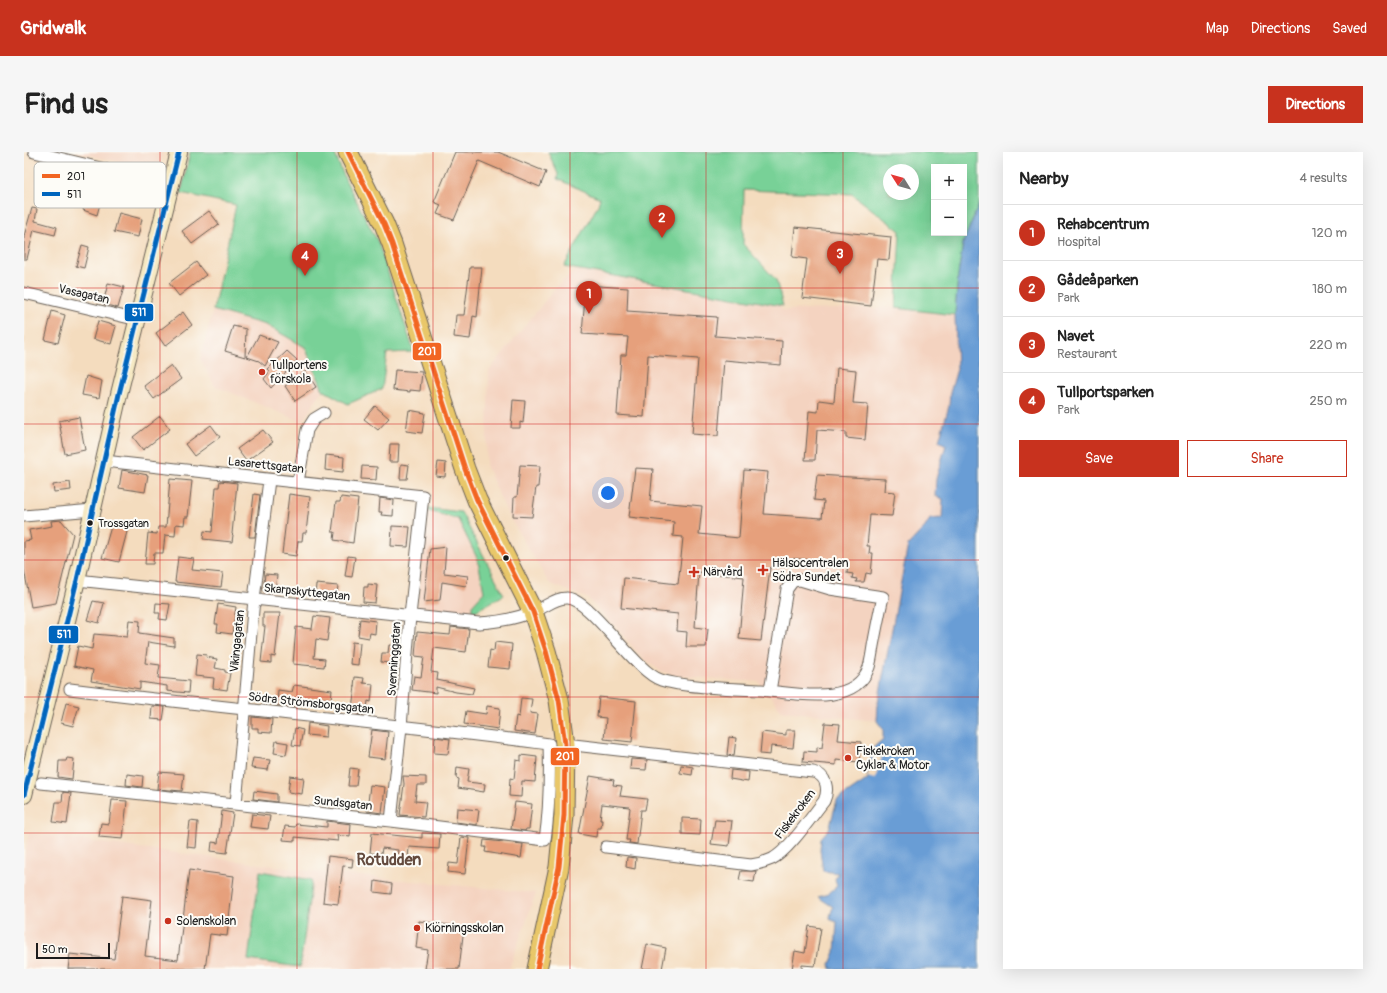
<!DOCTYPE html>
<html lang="en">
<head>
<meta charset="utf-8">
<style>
  body { margin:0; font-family:Pangolin,sans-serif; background:#f6f6f6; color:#222 }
  .controls { position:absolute; right:12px; top:12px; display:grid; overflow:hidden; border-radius:0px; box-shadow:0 4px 16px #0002 }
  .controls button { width:36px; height:36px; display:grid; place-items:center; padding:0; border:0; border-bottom:1px solid #e0e0e0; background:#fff; color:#222; font:20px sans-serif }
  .compass { position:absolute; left:859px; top:12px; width:36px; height:36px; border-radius:50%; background:#fff; box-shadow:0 4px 16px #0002; rotate:307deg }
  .scale { position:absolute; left:12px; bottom:10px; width:74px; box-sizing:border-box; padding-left:4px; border:2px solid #1c1c1c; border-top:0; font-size:11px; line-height:14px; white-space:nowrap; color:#1c1c1c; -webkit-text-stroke:3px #fdfcf7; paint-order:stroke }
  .you { position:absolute; left:584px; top:341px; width:14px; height:14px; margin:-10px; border:3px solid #fff; border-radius:50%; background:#1a73e8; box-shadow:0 0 0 6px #1a73e833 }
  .badge { display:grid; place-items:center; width:26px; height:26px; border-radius:50%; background:#c8321e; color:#fff; font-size:13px; font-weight:700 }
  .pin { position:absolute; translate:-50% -33px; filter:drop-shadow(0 1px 2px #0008) }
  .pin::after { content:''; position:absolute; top:21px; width:14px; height:12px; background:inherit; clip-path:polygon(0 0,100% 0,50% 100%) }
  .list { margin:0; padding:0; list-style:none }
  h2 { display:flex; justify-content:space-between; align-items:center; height:52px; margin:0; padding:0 16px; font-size:17px }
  h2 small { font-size:13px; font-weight:400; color:#767676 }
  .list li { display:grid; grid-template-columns:26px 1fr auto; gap:12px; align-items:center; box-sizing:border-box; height:56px; padding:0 16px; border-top:1px solid #e0e0e0 }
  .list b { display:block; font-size:15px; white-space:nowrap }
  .list p { margin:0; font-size:13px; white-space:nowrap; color:#767676 }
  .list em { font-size:13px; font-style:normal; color:#767676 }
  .actions { display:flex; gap:8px; padding:12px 16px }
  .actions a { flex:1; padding:9px 0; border:1px solid #c8321e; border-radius:0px; text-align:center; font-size:14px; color:#c8321e }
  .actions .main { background:#c8321e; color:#fff }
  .map { position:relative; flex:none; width:955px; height:817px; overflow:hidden; border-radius:0px }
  header { display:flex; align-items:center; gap:24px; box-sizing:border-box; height:56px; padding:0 20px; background:#c8321e; color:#fff }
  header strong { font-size:19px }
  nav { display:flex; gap:22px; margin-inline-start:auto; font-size:14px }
  .intro { display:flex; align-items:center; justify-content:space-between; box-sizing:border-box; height:96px; padding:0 24px }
  h1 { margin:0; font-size:28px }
  .button { padding:10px 18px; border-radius:0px; background:#c8321e; color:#fff; font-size:14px; font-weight:700 }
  main { display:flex; gap:24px; padding:0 24px }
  aside { flex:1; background:#fff; border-radius:0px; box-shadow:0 4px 16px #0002 }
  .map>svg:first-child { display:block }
  .built { fill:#f4d3c0 }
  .green { fill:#78d197; stroke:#4a765a; fill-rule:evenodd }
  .water { fill:#699dd5; stroke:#425c78 }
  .pier { fill:#f4dcbe }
  .building { fill:#e6a07c }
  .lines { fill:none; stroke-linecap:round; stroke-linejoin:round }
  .minor-casing { stroke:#685f55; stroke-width:13 }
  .secondary-casing { stroke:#685f55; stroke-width:18 }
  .trunk-casing { stroke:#685f55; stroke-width:21 }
  .minor { stroke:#fff; stroke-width:11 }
  .secondary { stroke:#f6e9c3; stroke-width:16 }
  .trunk { stroke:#e9c769; stroke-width:19 }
  .bus-1-casing { stroke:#fdfcf7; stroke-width:8 }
  .bus-2-casing { stroke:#fdfcf7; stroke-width:8 }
  .bus-1 { stroke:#f26522; stroke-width:5 }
  .bus-2 { stroke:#0065bd; stroke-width:5 }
  .grid { fill:none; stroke:#d62828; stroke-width:1; stroke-opacity:0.55 }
  .poi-dot { fill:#c8321e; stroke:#fdfcf7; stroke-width:1.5 }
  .bus-dot { fill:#1c1c1c; stroke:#fdfcf7; stroke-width:1.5 }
  .labels { text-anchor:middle; stroke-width:4; stroke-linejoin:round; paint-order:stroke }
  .bus-label { font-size:11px; fill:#1c1c1c; stroke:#fdfcf7; text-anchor:start }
  .street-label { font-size:12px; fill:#1c1c1c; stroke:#fdfcf7 }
  .poi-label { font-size:12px; fill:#1c1c1c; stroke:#fdfcf7; text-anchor:start }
  .district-label { font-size:16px; font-weight:bold; fill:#634a3e; stroke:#fdfcf7 }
  .key { fill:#fdfcf7; stroke:#bab9b5; stroke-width:1 }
  .key-label { font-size:11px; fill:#1c1c1c }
  .line-badge { stroke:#fdfcf7; stroke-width:1.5 }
  .badge-label { font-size:11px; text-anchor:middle; font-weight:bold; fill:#fff }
</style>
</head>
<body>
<header>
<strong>Gridwalk</strong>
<nav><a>Map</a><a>Directions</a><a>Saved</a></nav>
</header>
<div class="intro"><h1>Find us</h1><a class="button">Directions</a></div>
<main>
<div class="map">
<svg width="955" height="817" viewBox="0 0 955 817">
  <rect width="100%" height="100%" fill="#fdfcf7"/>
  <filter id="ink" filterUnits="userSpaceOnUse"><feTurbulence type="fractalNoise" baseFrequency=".025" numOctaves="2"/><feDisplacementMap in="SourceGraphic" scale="8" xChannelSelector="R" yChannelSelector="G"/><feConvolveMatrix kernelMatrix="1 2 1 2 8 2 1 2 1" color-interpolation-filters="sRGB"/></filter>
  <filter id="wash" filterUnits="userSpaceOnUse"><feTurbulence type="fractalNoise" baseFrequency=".012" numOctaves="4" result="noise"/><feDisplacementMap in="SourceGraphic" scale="16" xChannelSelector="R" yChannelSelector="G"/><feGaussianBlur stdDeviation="0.9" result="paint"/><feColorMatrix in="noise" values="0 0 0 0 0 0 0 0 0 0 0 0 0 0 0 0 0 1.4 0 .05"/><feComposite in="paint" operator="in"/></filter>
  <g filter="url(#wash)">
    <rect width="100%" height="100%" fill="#f4dcbe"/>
    <path class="built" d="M49,0H139L135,19Z
      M608,72L739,120L758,158L872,156L931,163L933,218L926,241L925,253L915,289L922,293L912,327L911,343L919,347L918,367L906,368L901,375L884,393L854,551L853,569L758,559L735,530L652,524L636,519L616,504L593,476L563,446L525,431L483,361L462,313L465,219L533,134Z
      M189,158L242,173L281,195L299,238L278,270L191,234L176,207Z
      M404,356L437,360L480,443L448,461L393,457Z
      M5,681L294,720L512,741L485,817H0V707Z"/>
    <path class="green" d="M166,0H310L322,29L354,90L390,200L363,201L358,237L324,252L299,238L281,195L242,173L189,158L212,53L157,41Z
      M524,0H955V52L939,91L934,124L931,163L872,156L876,79L828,42L720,38L719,92L752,128L759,154L540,115L574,53L576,46L533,27L534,22ZM910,15H940V81H910ZM865,18H889V42H865Z
      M404,356L437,360L480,443L448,461V453L460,440L454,408L434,367L404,359Z
      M236,719L288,728L276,815L224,808Z"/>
    <path class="water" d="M955,52V817H807L806,812L811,800L813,770L805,767L809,755L794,745L804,742L813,734L811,727L814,721L799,719L796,698L797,686L805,677L813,648L844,627L843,623L849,596L859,587V577L853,569L854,551L884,393L901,375L906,367L918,366L919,347L911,344L912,327L922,293L915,289L925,254L926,241L933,217L931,163L934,124L939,91Z"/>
    <path class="pier" d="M850,603L858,605L851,627L843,625Z"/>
    <g id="blocks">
      <path class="building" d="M431,0H474L522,20L516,35L455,9L430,68L413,62L417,53L410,50Z
        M25,20L59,29L56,41L77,48L73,63L59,58L61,51L20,40Z
        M8,56L13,57L11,69L33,75L31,83L10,78L3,107H0V84Z
        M185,59L195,72L168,92L158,79Z
        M95,61L118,67L114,85L90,80Z
        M771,75L867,85L865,108L853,107L847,154L778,146L783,107L768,105Z
        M58,93L65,95L60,116L52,114Z
        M172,110L182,123L155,144L145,131Z
        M446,115H458L453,165L449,164L446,187L430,185L432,163H440Z
        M84,131L100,135L94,156L79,152Z
        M562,133L604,136L603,159L693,165L691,184L758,189L757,213L700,208L694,284L668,282L674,207L624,203L620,265L593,263L597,203H602L604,185L558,182Z
        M28,159L41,163L34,191L21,188Z
        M159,160L168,173L141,194L132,181Z
        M74,169L92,174L87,192L69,187Z
        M209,174L222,177L221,205L201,199Z
        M235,183L254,190L241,214L235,209L223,205Z
        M263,199L273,208L247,236L240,227L246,219L244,217Z
        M147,213L157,227L130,247L120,234Z
        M813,216L832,218L829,251L844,252L841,288L822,286V280L793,278L791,308H781L785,259L794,260L795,248L810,250Z
        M371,218L398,220L396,239L386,238V240L369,238Z
        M282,219L292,235L271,249L261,234Z
        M62,224L78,229L75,246L58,243Z
        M489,248L501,249L499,271L496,270V276H487Z
        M351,254L365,266L354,278L340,267Z
        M385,258L401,261L398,281L382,279Z
        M136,264L146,277L119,298L109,285Z
        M55,265L61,298L41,302L35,269Z
        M187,273L196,285L170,304L161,292Z
        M239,278L249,290L222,309L213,297Z
        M366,292H375L374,310H365Z
        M302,303L320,305L319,320L301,318Z
        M414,310L422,311L421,325L412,324Z
        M377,312L385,313L383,327H376Z
        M496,313L516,314L514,335H512L508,365L489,364L490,345H493Z
        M338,314L353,315L352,328L337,327Z
        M611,316L629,317L626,349L678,354L675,382L715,386L720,318L744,320L740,362L798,366L800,349L790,348L793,323L861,327L860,339L871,340L868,364L846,363L843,394H846L845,401H849L847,422L842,421L840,430H832L833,427L828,426L829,422L823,421L824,411L810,409L760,406L746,416L737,489L715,487L720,425L675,420L671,475L684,477L682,495H662L663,480L653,479L654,462L597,456L600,426L654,432L657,406L659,385L649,384L650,370L605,365Z
        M98,318L124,323L121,340L95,336Z
        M146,327L168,329L164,365H161L160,373L152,372L151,384L141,383L139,401H130L129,412H121L124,381L133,382L134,375H142Z
        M196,329L213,331L208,382L209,383L208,390L179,387L180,379L188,380L192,335H195Z
        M46,330L47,338L30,340L29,333Z
        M230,342L236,343L231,385H225Z
        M265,342L286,345L282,381H279L278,389H274L272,404L258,402Z
        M317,345L334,347L329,391L310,388L311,380H308L312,350H316Z
        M356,346L370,348L369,364L357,363L358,360H355Z
        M37,368L49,382L32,451L7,455L0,417V389L7,388L5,378L28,374L27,369Z
        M88,371L104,376L95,410L78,406Z
        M368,374L386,375L384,395L367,394Z
        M422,395L420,421L444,424L442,434L418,430L416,448L400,450L406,397Z
        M324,404L331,405L328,425L321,424Z
        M154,405L170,407L168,418L199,421L197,435L151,430Z
        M241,422L253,423L251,440L239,439Z
        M292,432L314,434L312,447L291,445Z
        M344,432L353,433L351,451L339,450L340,435H344Z
        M69,449L80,451L75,471L63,468Z
        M132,451L146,452L143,468L135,467L136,461H131Z
        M194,452L212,455L208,482L193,480L194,472H191Z
        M239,461H256L251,505L247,504V511L237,510L241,474H239Z
        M290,464L306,466L303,489L292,487L290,506L301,507L300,515L269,512L272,475L288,477Z
        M336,467L352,469L351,482L346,481L345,486L334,484Z
        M105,468L116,469L115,481L150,486V494L124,490L121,511L136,513L134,526L165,529L164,541L143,539V534L116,530V537L67,529L69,518L50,514L54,494L68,497L70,482L103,485Z
        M427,475L445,477L442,500L410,496L407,520L414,521L413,528L450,536L448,542L432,540L412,535V541L388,538L390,524L397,525L400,505L391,504L393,480L426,483Z
        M328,490L336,491L334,513L326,512Z
        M471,490L488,492L486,517L464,515L466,498L470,499Z
        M365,493L375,494L373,512L357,510L358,501H364Z
        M173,502L183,503L182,505L193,507L191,516L201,518V520L206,521L203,538L189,536L190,526L171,524Z
        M331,525L340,526L339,531L349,532L347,550L344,549L342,563L333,562L334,557L328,556L331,534H330Z
        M270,533L308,538L307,547L297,546L296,553L273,550L272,556L253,553L254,538L268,540Z
        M575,545L612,549L608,590L580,587L582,566L573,565Z
        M497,546L508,547L506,561L514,562L511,582L490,579L492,564L495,565Z
        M42,551L55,554L49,574L37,571Z
        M128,554L141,555L139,568L127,567Z
        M463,554L476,556L474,577L440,572L442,559L462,562Z
        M228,565L248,567L247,581L234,580V576H228Z
        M284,571L303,574L302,585L283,583Z
        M801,571L816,572L814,588L837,590L835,610L812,608V613L779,610L780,599L793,600V595L798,596Z
        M271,576L279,578L276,594L268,593Z
        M348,578L364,580L361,607L344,605Z
        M762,578H771L769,596L747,594L746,603L736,602L738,580L762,583Z
        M411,585L426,587L424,602L410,601Z
        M705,585L712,586L710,604L703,603Z
        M252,589L264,591L262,603L250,601Z
        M497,603L513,605L511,630L498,629L497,645L485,644L486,626L490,627L492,608L497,609Z
        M43,606L50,607L48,627L34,625L35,609H42Z
        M229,606L246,608L244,618L227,616Z
        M607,607L623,608L622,618L606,617Z
        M657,613L669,615L668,623L656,621Z
        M433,615L445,617L443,630L461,632L460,640L434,636L435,627L432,626Z
        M326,616L334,617L332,634H324Z
        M707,618L725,620L724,630L706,627Z
        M135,620L160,622L158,639L133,637Z
        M103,622L119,624L118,635L102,633Z
        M266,624L280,626L278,642L264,640Z
        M379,624L402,625V633H393L391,649L402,650L400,665L376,663L380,632Z
        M566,624L590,628L589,633L598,634L596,644L623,647L621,658H617L613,692L605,691L606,688H602L606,656L605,655L578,652L576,668H578L577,676H573L572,685L555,682Z
        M346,633L361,635L358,661L343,659Z
        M230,639L253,642V650L229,647Z
        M39,640L47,641L43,672L29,670L32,650H38Z
        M88,648L103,649L99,687L75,685L77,671L85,672Z
        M491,650L508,652L505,677H502L501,679L487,677Z
        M433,656L455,658L453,673L432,670Z
        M198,659L209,661L203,701L187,699L188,690L194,691Z
        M228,662L246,664L244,677L226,675Z
        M658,666L677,667L676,683L658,682Z
        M691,668L708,669L705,694L687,692Z
        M166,669L174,670L172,696L163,695Z
        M303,669L327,672L326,685L313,683L314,689L271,685V689L259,688L261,674L271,675L272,672L303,675Z
        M348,681L398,686V681L416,682L415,697L385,695L384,707L373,705L374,698L358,696L357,702L346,701Z
        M437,685L445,686L441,722L424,720L425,711L434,712Z
        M460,688L499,692L497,706L461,700L462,695H459Z
        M304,704L329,707L328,715L319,714L314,752L299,750Z
        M603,705L612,706L611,717L602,715Z
        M165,718L210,724L203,784L186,782L181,817H44L46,802L90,807L98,744L128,748L121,804L154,808Z
        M717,719H732L730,730L715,728Z
        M351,729L368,732L367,742L350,740Z
        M395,769L440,775L435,817H401L404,798L392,796Z
        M785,774L797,776L791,814L778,813V817H768L771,799L781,801Z
        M623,792L642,796L638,817H618Z"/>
    </g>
  </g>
  <g filter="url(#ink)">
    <use href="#blocks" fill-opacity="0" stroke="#685f55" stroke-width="1"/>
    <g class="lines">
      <g class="minor-casing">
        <path id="minor" d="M10,0L147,33
          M0,141L114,168
          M80,309L399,344L386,464L377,575L367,669
          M274,330L283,278L290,267L300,261
          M0,364L69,358
          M53,428L455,471C473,470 491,467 508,460C519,457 530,446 542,446C565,445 611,520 637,528C643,530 650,531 655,532C682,536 710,537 737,538C770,541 831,556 845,515C847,508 848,501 849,494C852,478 855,462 859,445L806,437L776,428L769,429L763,437L746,539
          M541,592L789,620C803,623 805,638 800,649C787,665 765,698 748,707C741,710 734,712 727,713L582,695
          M17,631L367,669L521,688C526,655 526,626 525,592C366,571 206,557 46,537
          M212,652L230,447L245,328"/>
      </g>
      <g class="secondary-casing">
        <path id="secondary" d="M0,643L53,428L95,242L155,0"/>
      </g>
      <g class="trunk-casing">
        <path id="trunk" d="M324,0L360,72L368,92L441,317L453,348L509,460L522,499L535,548L541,592L540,663L535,715L513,817"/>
      </g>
      <use href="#minor" class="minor"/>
      <use href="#secondary" class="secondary"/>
      <use href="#trunk" class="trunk"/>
      <g class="bus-1-casing">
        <path id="bus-1" d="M324,0L360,72L368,92L441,317L453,348L509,460L522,499L535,548L541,592L540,663L535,715L513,817"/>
      </g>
      <g class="bus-2-casing">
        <path id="bus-2" d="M0,643L53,428L95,242L155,0"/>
      </g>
      <use href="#bus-1" class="bus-1"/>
      <use href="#bus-2" class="bus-2"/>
    </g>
  </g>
  <path class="grid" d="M136,0V817M273,0V817M409,0V817M546,0V817M682,0V817M819,0V817M0,136H955M0,272H955M0,408H955M0,545H955M0,681H955"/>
  <g class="poi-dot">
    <circle cx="238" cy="220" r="4"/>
    <path d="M737 412h4v4h4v4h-4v4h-4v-4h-4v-4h4z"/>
    <path d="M668 414h4v4h4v4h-4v4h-4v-4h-4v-4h4z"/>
    <circle cx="824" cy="606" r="4"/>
    <circle cx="144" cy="769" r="4"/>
    <circle cx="393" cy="776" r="4"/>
  </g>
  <g class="bus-dot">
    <circle cx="66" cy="371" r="3.5"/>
    <circle cx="482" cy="406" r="3.5"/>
  </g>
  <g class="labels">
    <g class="bus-label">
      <text x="74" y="375">Trossgatan</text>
    </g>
    <g class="street-label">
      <text transform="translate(60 142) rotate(13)" y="4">Vasagatan</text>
      <text transform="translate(242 313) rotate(6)" y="4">Lasarettsgatan</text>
      <text transform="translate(283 440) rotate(6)" y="4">Skarpskyttegatan</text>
      <text transform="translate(213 489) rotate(-84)" y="4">Vikingagatan</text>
      <text transform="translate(370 507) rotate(-86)" y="4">Svenninggatan</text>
      <text transform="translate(287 551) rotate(6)" y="4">Södra Strömsborgsgatan</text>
      <text transform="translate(319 651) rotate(6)" y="4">Sundsgatan</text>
      <text transform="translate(771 662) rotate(-53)" y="4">Fiskekroken</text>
    </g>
    <g class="poi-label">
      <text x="246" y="217">Tullportens<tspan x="246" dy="14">förskola</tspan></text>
      <text x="748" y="415">Hälsocentralen<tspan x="748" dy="14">Södra Sundet</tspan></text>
      <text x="679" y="424">Närvård</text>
      <text x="832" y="603">Fiskekroken<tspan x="832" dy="14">Cyklar &amp; Motor</tspan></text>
      <text x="152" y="773">Solenskolan</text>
      <text x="401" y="780">Kiörningsskolan</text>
    </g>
    <g class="district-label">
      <text x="365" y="713">Rotudden</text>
    </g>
  </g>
  <rect x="10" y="10" width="132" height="46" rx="6" class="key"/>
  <rect x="18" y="22" width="18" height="4" fill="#f26522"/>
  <rect x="18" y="40" width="18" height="4" fill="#0065bd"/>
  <g class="key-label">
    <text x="43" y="28">201</text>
    <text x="43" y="46">511</text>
  </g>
  <g class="line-badge">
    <rect x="100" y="151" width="30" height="19" rx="4" fill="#0065bd"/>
    <rect x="388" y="190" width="30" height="19" rx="4" fill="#f26522"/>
    <rect x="24" y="473" width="31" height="19" rx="4" fill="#0065bd"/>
    <rect x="526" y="595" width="30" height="19" rx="4" fill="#f26522"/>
  </g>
  <g class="badge-label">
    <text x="115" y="164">511</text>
    <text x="403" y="203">201</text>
    <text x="40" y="486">511</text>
    <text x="541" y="608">201</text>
  </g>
</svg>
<div class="controls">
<button>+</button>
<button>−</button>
</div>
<svg class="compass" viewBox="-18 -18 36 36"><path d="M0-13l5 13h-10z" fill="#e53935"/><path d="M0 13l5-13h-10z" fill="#767676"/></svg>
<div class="scale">50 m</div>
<div class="you"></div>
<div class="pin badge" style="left:565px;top:162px">1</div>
<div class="pin badge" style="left:638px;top:86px">2</div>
<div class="pin badge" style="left:816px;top:122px">3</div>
<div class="pin badge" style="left:281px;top:124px">4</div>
</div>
<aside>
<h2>Nearby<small>4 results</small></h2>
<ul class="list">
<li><span class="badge">1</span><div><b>Rehabcentrum</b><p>Hospital</p></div><em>120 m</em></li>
<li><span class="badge">2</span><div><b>Gådeåparken</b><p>Park</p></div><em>180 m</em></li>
<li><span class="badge">3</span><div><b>Navet</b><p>Restaurant</p></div><em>220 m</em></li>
<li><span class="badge">4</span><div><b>Tullportsparken</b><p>Park</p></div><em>250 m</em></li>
</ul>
<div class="actions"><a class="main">Save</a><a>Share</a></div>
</aside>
</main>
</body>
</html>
